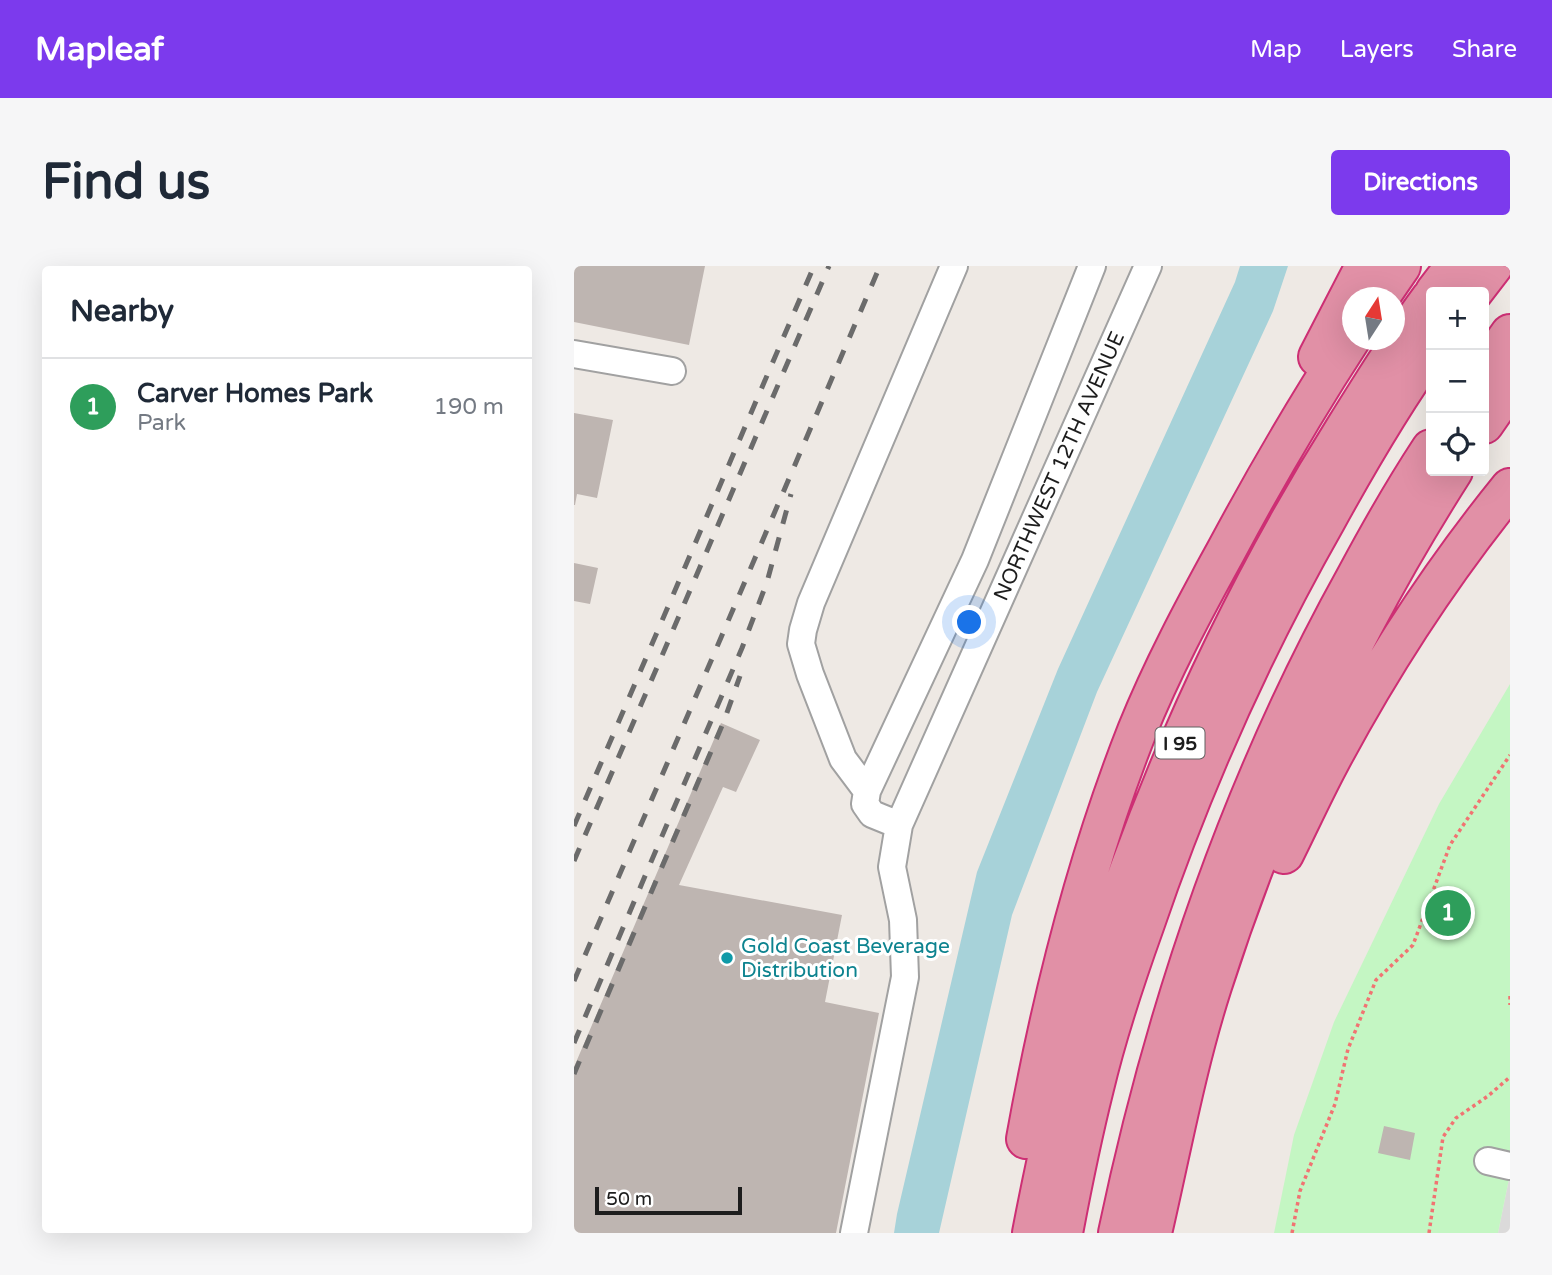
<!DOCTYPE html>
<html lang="en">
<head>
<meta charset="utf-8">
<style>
  body { margin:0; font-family:"Varela Round",sans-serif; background:#f6f6f7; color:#1f2937 }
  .controls { position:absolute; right:21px; top:21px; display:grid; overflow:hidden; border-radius:7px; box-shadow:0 7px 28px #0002 }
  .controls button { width:63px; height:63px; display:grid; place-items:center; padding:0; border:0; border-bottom:2px solid #e0e1e3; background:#fff; color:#1f2937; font:35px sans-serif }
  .compass { position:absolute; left:768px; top:21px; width:63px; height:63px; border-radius:50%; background:#fff; box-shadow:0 7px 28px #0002; rotate:12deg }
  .scale { position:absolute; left:21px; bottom:18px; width:147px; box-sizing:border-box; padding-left:7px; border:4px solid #1d1d1d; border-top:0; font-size:19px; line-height:24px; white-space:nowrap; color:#1d1d1d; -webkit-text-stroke:5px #fff; paint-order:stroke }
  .you { position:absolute; left:396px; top:357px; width:24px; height:24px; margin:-18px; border:5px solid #fff; border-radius:50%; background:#1a73e8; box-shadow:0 0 0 10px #1a73e833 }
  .badge { display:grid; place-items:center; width:46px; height:46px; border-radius:50%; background:#7c3aed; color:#fff; font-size:23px; font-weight:700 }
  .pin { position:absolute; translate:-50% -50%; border:4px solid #fff; box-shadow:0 2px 7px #0006 }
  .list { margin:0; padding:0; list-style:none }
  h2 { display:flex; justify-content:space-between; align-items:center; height:91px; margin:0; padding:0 28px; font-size:30px }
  h2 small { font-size:23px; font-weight:400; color:#747a83 }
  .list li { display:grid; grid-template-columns:46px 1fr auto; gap:21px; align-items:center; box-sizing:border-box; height:98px; padding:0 28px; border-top:2px solid #e0e1e3 }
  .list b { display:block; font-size:26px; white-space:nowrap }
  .list p { margin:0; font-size:23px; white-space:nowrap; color:#747a83 }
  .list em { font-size:23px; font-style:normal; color:#747a83 }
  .icon { flex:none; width:38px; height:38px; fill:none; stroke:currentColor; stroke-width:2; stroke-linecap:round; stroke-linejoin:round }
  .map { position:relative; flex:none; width:936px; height:967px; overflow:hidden; border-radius:7px }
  header { display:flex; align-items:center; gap:42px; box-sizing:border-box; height:98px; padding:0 35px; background:#7c3aed; color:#fff }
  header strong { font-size:33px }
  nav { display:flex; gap:38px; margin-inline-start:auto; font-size:24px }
  .intro { display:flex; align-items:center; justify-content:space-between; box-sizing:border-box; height:168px; padding:0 42px }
  h1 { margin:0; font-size:49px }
  .button { padding:18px 32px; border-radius:7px; background:#7c3aed; color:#fff; font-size:24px; font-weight:700 }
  main { display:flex; gap:42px; padding:0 42px }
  aside { flex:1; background:#fff; border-radius:7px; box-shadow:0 7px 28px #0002 }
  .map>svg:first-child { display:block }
  .residential { fill:#dbdada }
  .park { fill:#c4f6c3 }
  .water { fill:#a7d2d9 }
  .building { fill:#beb5b1 }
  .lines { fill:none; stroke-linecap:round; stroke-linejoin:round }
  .minor-casing { stroke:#a1a1a1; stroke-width:30 }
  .highway-casing { stroke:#cd2f74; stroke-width:42 }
  .path { stroke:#f17372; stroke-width:3.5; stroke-dasharray:3.5 3.5; stroke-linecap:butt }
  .minor { stroke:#fff; stroke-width:26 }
  .highway { stroke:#e190a6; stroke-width:38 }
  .rail { stroke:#6b6b6b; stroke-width:5; stroke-dasharray:14 14; stroke-linecap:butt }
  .culture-dot { fill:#0f9aa8; stroke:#fff; stroke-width:2.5 }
  .labels { text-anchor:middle; stroke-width:6; stroke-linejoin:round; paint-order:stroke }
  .shield { fill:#fff; stroke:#616161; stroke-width:2 }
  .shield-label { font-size:19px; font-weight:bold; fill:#1d1d1d }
  .street-label { font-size:21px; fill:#1d1d1d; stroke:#fff }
  .culture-label { font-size:21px; fill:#0d838f; stroke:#fff; text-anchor:start }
</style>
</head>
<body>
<header>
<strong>Mapleaf</strong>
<nav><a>Map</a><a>Layers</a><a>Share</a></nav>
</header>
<div class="intro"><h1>Find us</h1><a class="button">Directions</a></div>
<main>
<aside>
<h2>Nearby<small></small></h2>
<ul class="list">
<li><span class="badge" style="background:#2e9e5b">1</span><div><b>Carver Homes Park</b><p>Park</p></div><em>190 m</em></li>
</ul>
</aside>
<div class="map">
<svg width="936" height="967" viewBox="0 0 936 967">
  <rect width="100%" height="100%" fill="#eee9e4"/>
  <path class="residential" d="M936,908V967H924Z"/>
  <path class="park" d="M936,418V908L924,967H700L720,869L760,756L865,538Z"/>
  <path class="water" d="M666,0H714L699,45L523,426L438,649L365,967H320L323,948L403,606L484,403L661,16Z"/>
  <path class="building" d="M0,0H131L115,79L0,56Z
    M0,147L39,154L23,232L3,228L1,239H0Z
    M0,297L24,302L16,338L0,335Z
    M147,457L186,474L162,526L149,521L105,619L268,649L251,736L305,747L262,967H0V801Z
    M810,860L841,867L836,894L804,887Z"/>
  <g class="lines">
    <g class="minor-casing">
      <path id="minor" d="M0,88L98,105
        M293,525L269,493L236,408L227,378L229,364L237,337L380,0
        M325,559L298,548L291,538L293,525L401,294L518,0
        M914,895L936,900
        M280,967L331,711L329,654L318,601L325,559L574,0"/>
    </g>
    <g class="highway-casing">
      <path id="highway" d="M861,26L881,0
        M899,26L919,0
        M805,32L827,0
        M744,91L791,0
        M910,105L936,68
        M910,158L936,120
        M710,588C725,558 739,527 755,497C806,401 867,307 936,222
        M452,873C477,734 511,597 563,465C588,403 620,343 652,285C691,212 733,140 778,71
        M458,967C475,879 494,791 521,705C581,515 664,333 770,164C798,119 826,74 857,32
        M489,967C498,919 508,870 520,822C533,767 551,713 570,660C618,519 678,384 752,254C784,196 818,137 857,83
        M544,967C592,738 668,516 782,311C805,268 830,224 857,183
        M578,967C597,885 612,801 638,720C696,539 777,365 879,205"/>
    </g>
    <path class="path" d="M936,730V739
      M718,967L726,925L761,838L774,783L802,714L839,679L876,579L936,489
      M855,967L869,871L882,852L914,830L936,811"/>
    <use href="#minor" class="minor"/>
    <use href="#highway" class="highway"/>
    <path class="rail" d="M0,560L240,0
      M0,595L255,0
      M0,715L306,0
      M0,777L168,382L193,316L217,228
      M0,808L150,455L166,410"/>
  </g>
  <circle class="culture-dot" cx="153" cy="692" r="7"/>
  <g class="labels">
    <rect class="shield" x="581.5" y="461.5" width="49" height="31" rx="5"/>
    <g class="shield-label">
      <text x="606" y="484">I 95</text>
    </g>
    <g class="street-label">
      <text transform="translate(485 200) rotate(-66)" y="7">NORTHWEST 12TH AVENUE</text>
    </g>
    <g class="culture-label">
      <text x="167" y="687">Gold Coast Beverage<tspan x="167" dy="24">Distribution</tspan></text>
    </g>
  </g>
</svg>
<div class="controls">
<button>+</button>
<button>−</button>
<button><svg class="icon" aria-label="locate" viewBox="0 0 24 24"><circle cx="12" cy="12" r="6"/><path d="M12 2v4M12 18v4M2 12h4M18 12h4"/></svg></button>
</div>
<svg class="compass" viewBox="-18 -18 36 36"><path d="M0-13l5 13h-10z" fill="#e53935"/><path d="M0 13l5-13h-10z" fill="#747a83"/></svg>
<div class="scale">50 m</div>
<div class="you"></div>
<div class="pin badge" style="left:874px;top:647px;background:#2e9e5b">1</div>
</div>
</main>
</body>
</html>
